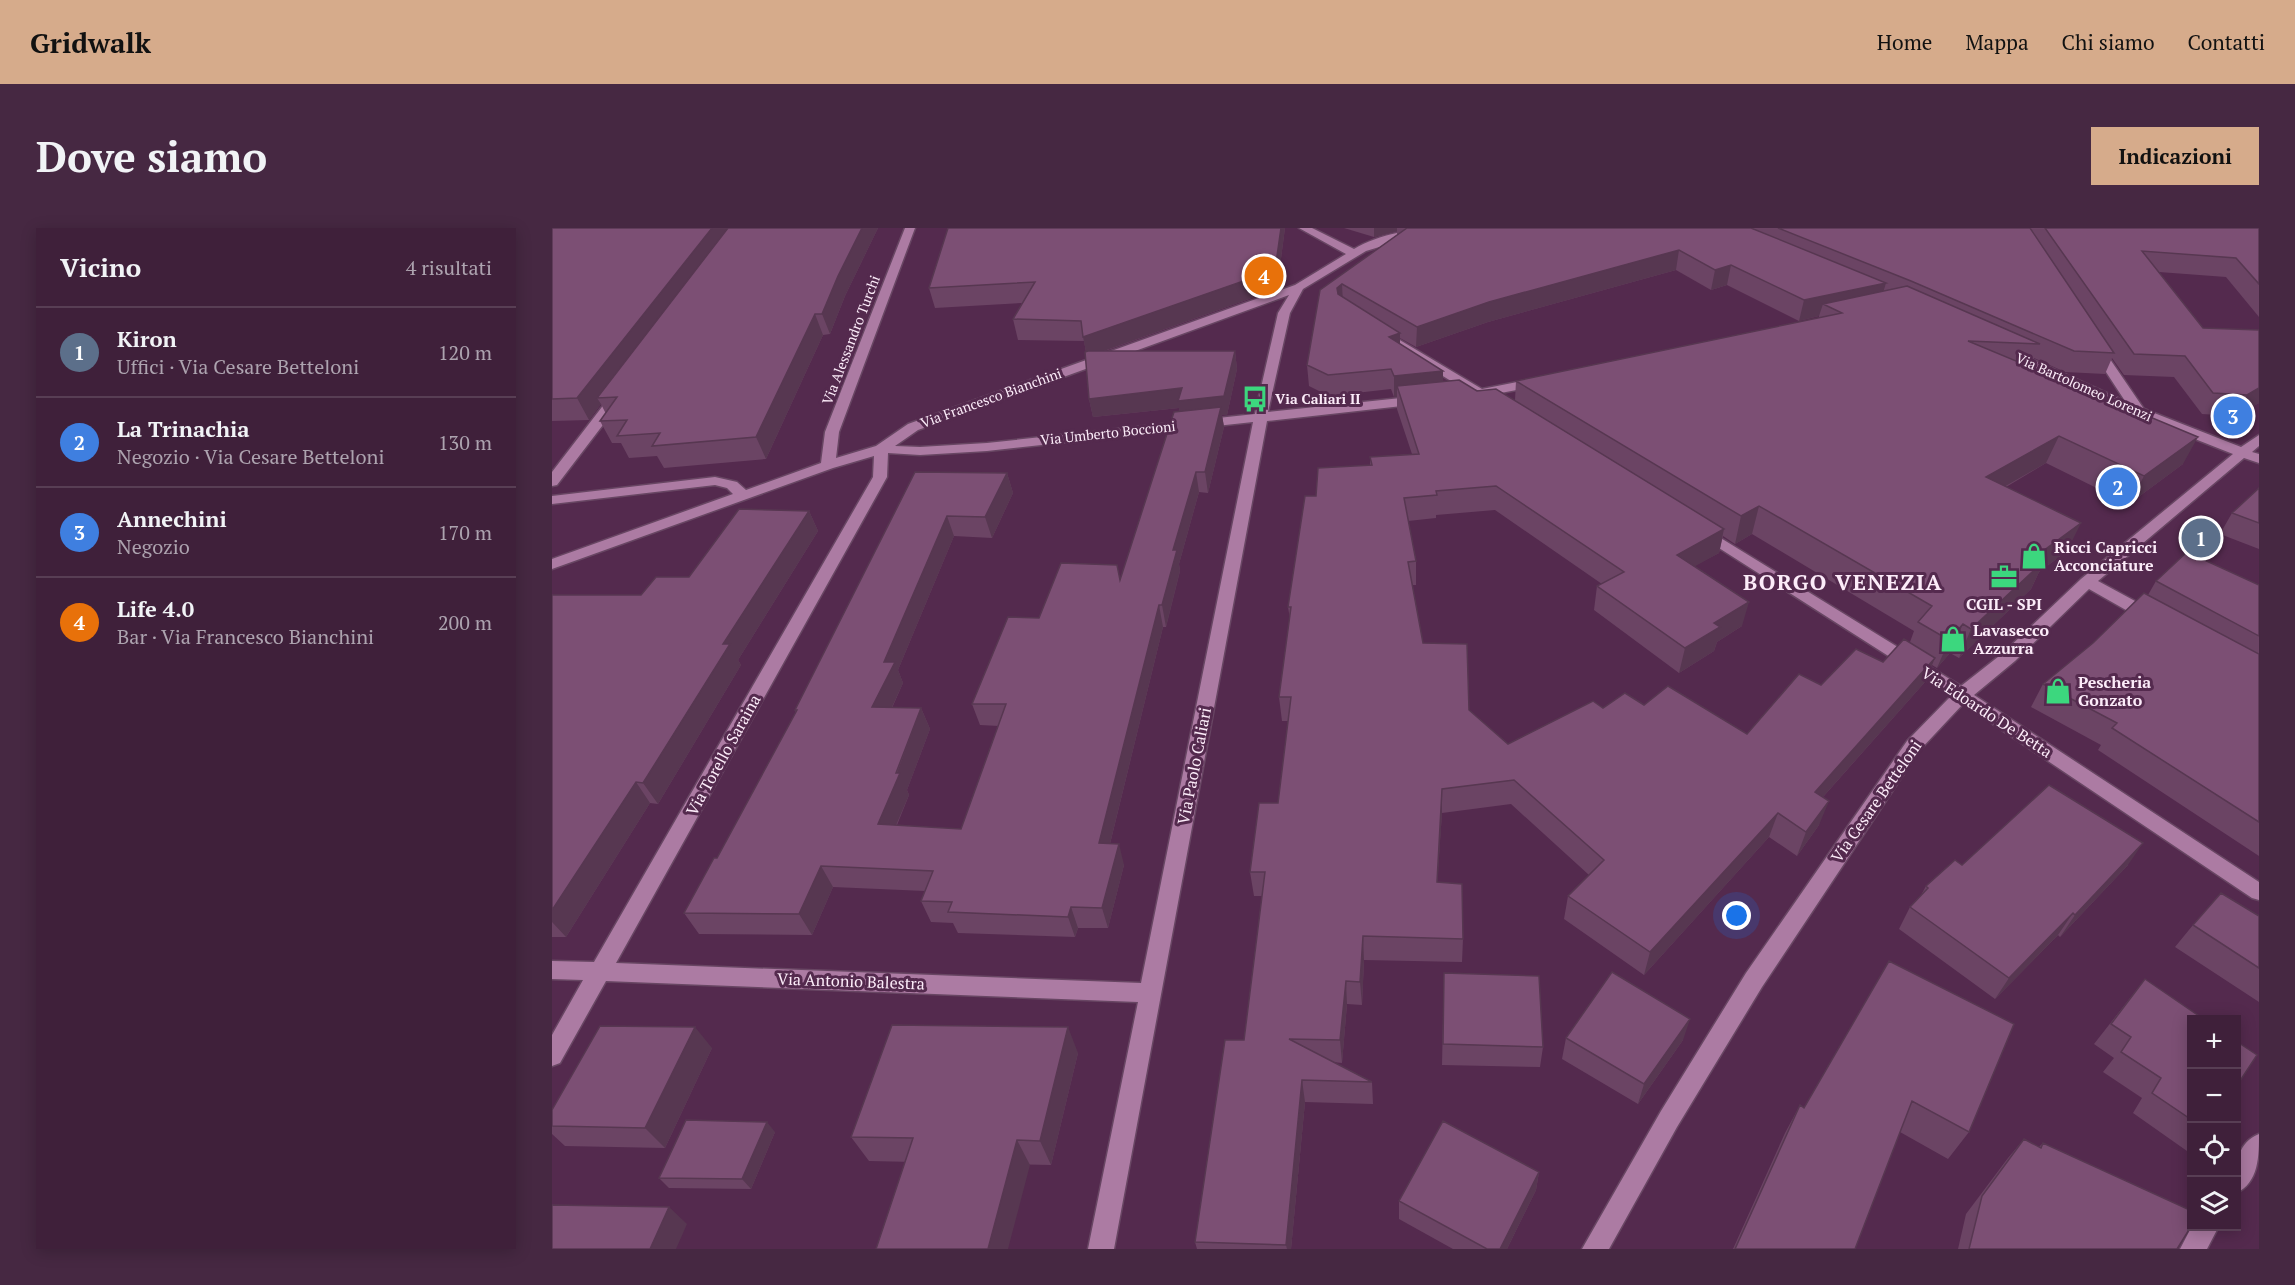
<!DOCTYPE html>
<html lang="it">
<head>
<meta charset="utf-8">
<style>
  body { margin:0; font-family:"PT Serif",serif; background:#462842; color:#f1f3f6 }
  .controls { position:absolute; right:18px; bottom:18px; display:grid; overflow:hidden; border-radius:0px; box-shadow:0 3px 15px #0003 }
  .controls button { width:54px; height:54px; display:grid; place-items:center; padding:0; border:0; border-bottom:2px solid #583e54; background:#3f203a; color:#f1f3f6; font:30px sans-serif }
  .you { position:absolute; left:1185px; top:688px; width:21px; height:21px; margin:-15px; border:4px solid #fff; border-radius:50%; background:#1a73e8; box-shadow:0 0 0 9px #1a73e833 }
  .badge { display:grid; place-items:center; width:39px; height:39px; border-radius:50%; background:#d6ab8b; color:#fff; font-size:20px; font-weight:700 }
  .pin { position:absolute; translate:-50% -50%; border:3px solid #fff; box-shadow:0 2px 6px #0006 }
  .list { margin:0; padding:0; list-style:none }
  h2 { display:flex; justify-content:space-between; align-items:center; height:78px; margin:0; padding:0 24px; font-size:26px }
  h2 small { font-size:20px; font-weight:400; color:#ada3af }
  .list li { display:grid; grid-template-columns:39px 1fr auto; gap:18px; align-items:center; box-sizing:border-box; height:90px; padding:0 24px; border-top:2px solid #583e54 }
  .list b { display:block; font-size:22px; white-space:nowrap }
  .list p { margin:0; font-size:20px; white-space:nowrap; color:#ada3af }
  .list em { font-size:20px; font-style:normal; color:#ada3af }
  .icon { flex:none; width:33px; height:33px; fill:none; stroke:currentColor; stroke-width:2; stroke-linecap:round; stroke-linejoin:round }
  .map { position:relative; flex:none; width:1707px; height:1021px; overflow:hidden; border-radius:0px }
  header { display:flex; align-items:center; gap:36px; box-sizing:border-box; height:84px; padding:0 30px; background:#d6ab8b; color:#111 }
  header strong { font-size:28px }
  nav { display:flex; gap:33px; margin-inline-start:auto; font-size:21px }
  .intro { display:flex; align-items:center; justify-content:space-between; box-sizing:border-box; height:144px; padding:0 36px }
  h1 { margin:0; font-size:42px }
  .button { padding:15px 27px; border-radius:0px; background:#d6ab8b; color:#111; font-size:21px; font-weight:700 }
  main { display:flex; gap:36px; padding:0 36px }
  aside { flex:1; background:#3f203a; border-radius:0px; box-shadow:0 3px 15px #0003 }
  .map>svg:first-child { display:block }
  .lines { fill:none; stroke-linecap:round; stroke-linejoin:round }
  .street-casing { stroke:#684663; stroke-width:3 }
  .street { fill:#ac7ba3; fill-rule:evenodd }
  .wall { fill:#6b4464; fill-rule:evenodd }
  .shaded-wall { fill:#573751 }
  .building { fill:#7c4f74; stroke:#573751; stroke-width:1.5 }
  .labels { text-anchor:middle; stroke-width:6; stroke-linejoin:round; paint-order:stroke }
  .far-street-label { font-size:14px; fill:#fcecf9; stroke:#542a4e }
  .far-poi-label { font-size:14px; font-weight:bold; fill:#fcecf9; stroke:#542a4e; text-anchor:start }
  .poi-label { font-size:16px; font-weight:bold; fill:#fcecf9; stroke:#542a4e; text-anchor:start }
  .street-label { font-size:16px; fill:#fcecf9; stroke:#542a4e }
  .district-label { font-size:22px; font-weight:bold; letter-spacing:1.5px; fill:#fcecf9; stroke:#542a4e }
</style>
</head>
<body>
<header>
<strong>Gridwalk</strong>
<nav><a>Home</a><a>Mappa</a><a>Chi siamo</a><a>Contatti</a></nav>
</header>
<div class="intro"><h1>Dove siamo</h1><a class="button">Indicazioni</a></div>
<main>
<aside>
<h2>Vicino<small>4 risultati</small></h2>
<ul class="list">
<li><span class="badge" style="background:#5c6f8a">1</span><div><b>Kiron</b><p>Uffici · Via Cesare Betteloni</p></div><em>120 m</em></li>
<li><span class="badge" style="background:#3f7fe0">2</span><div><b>La Trinachia</b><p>Negozio · Via Cesare Betteloni</p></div><em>130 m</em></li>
<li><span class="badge" style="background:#3f7fe0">3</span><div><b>Annechini</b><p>Negozio</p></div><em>170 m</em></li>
<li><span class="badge" style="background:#e8710a">4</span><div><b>Life 4.0</b><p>Bar · Via Francesco Bianchini</p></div><em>200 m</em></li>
</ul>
</aside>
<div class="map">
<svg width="1707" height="1021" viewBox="0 0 1707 1021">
  <rect width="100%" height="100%" fill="#542a4e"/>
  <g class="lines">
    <g class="street-casing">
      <path id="street" d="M353,0H363L287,204L284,230L324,218L356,196L743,57L794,26L747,0H760L802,21C827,6 862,0 890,0L814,23L751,61L738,85L716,184L868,168L875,172L868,176L715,193L562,1021H536L586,774L54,753L8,835L0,838V807L31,752L0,751V733L42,734L321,249L322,228L281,240L0,341V331L181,266L175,260L163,257L0,276V268L163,249L185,254L194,262L269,235L273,204ZM737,67L726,85L703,186L435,215L368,219L343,218L366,202ZM701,194L589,755L64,735L335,249L336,225L368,227L435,223Z
        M836,105L930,161L986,150L992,154L986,158L922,170L917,169V164L832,112L830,109Z
        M1543,114L1547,115L1592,181L1689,219L1707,207V218L1700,224L1707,226V235L1692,230L1546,353L1607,386L1609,390L1607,394H1595L1537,361L1463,433L1422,467L1707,654V672L1700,670L1411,476L1367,523L1210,759L1125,899L1057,1021H1030L1109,883L1194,745L1355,513L1399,468L1142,304L1149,300L1154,301L1409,458L1451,425L1529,351L1681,226L1582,187L1451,126L1457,122L1461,123L1573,173L1537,118Z
        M68,161L73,162L74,165L73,168L5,257L0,258V244L63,162Z
        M1707,906C1707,927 1707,955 1684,965C1684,942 1682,916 1707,906Z
        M1640,998H1667L1655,1021H1628Z"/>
    </g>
    <use href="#street" class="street"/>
  </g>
  <path class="wall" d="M0,0H326L293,68L278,106L271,107L214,231L112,240L105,228L77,230L69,215H60L48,193L54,186L49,176L37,192L0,193Z
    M396,0H733L725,61L553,123H683L685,141L675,187H670L672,199L656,265L647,264L627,336L628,343L614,399H611L558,616L572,637L556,700H526L523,709L406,705L401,695L379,694L369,673L373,663L281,659L260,707L147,706L132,685L165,630L244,485L243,482L363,244L455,245L461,265L440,310L402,308L346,442L351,455L340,480H369L378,501L355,562L357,567L345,597L409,601L447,498L428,497L420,476L487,390L565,337L568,351L628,184L627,180L541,189L537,171L534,124L532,113L466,112L461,91L470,75L383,80L377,60Z
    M792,0H1707V89L1674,49L1607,44L1651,100L1707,102V175L1683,188L1650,186L1622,149L1572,147L1560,130L1553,146L1513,144L1482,130L1479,139L1631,236L1577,276L1494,235L1454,259L1515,323L1487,344L1479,361L1407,430L1398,425L1385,440L1380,437L1373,454L1271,569L1267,597L1245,628L1217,609L1092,747L1012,691L1016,668L1037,647L959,576L890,585L885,654L911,711L910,734L812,732L810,777L795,776L790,835L781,834L820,854L821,876L753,874L739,1021H645L643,1014L692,812L710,668H702L698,644L726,575L736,493H730L727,469L738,391L736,379L764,268L818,237V229L860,226L845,181V169H842L839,161L777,168L757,158L755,137L768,62L845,7V3L822,9ZM1124,42L1159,62L1175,57L1247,93L1267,88V90L964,153L963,172L891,153L848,116V110L864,119L936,94ZM943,282L1050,356L1045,358L1042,382L1127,445L1162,423L1165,414L1190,398L1142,338L1167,325L1171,308L1183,316L1200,306L1362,403L1358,414L1331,434L1269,457L1195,506L1092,477L1051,480L956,516L917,482L871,415L860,357H864V333L856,293L884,290V287Z
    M1707,260V321L1668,306L1680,285Z
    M257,283L266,303L186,432L189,437L106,576L98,575L14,709H0V367H89L137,349Z
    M1604,353L1707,357V628L1546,522L1549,517L1479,479L1491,456L1541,415L1596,367Z
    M1410,637H1576L1508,709L1506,707L1443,771L1347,701L1358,679L1368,669L1374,658Z
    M1707,688V774L1623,719L1641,697Z
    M1337,733L1417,904L1396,931L1348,904L1303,1021H1181L1233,905L1248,877L1252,880Z
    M892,745L991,819L988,839L890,837Z
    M1593,751L1640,792V919L1635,923L1581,885L1590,870L1551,844L1562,830L1542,816Z
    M1014,810L1131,812L1086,876L1010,831Z
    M160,820L113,920L13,918L0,906V882Z
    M526,825L499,937L317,933L299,909Z
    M223,904L199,961L117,960L107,950Z
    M1472,911L1487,919L1491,915L1625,1021H1406L1414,986L1456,930Z
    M987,944L984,962L955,1021H901L847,991V973Z"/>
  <path class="shaded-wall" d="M160,0H183L45,170L49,176L37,192L25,170Z
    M310,0H326L293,68L278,106L270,86L286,48Z
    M729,0H733L725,61L535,129L531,109Z
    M822,0H845V3L822,9Z
    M1127,22L1124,42L936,94L864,119L865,99L937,74Z
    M1179,37L1175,57L1159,62L1163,42Z
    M1334,55L1328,75L1271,76L1267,88L1247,93L1252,72Z
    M790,56L791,76L786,80L785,60Z
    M263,86L271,107L214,231L204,209Z
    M848,105V125L837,109Z
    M683,123L685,141L675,187H670L672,199L656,265L653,244L629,192L627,180L541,189L537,171Z
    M891,143V164L845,158V169H842V148Z
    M1707,160V175L1683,188L1695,167Z
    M1507,208L1494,235L1422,276L1434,249Z
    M1646,209L1631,236L1577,276L1592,248Z
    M644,244L647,264L627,336L628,343L614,399L610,377L621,322Z
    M455,245L461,265L440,310L433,289Z
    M1207,278L1200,306L1183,316L1189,288Z
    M257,283L266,303L186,432L189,437L106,576L91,555L171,416Z
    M395,288L402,308L346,442L351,455L330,501L320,479L332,434Z
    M1529,295L1515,323L1487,344L1479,361L1407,430L1419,401L1487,326Z
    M1172,301L1167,325L1120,351L1125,327Z
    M1197,374L1190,398L1165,414L1162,423L1127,445L1133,420L1162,395Z
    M607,377L611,399L553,636L547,615Z
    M1411,396L1398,425L1385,440L1397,412Z
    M1383,430L1373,454L1254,588L1263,564Z
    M369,480L378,501L355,562L357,567L336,616L326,596Z
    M84,554L98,575L14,709L0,694V682Z
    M890,561V585L884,677L885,654Z
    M1277,573L1267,597L1245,628L1254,604Z
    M1226,585L1217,609L1092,747L1098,724Z
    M1591,615L1576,637L1508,709L1523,687Z
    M567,616L572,637L556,700L550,680Z
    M269,638L281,659L260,707L247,686Z
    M519,679L526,700L523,709L516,689Z
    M1521,685L1506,707L1443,771L1457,750Z
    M811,708L812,732L810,777L808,754Z
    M794,753L795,776L790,835L788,812Z
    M1138,791L1131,812L1086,876L1092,856Z
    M143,799L160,820L113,920L93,900Z
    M516,799L526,825L499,937L488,913Z
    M750,852L753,874L739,1021H735L734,1017Z
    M215,894L223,904L199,961L190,951Z
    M465,912L478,937L456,1021H436Z
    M987,944L984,962L955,1021H948Z
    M117,979L135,996L124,1021H98Z"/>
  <path class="building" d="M0,0H160L25,170L0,171Z
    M176,0H310L286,48L270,86H263L204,209L100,218L108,205L65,208L75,192L48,193L65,169L45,170Z
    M396,0H729L723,42L531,109L529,93L461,91L483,54L377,60Z
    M855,0H1199L1334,55L1252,72L1179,37L1163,42L1127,22L937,74L865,99L790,56L785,60L786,66L848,105L837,109L891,143L842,148L839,141L776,147L755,137L768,62Z
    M1226,0H1478L1562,125L1522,123L1359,53Z
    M1493,0H1707V56L1684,30L1590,23L1651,100L1707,102V160L1695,167L1661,165L1633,128L1582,126Z
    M1355,58L1488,116L1416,113L1646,209L1592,248L1507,208L1434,249L1529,295L1487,326L1492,333L1419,401L1411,396L1397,412L1366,394L1380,378L1207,278L1189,288L964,153L1290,85L1271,76Z
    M536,123H683L672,168L626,173L630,160L537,171L533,124Z
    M907,152L925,163L944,161L1172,301L1125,327L1197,374L1162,395L1168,399L1133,420L1045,358L1072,344L944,258L884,263L885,267L852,270L864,333L856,334L871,415L915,416L917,482L956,516L1041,473L1051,480L1073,465L1092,477L1116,458L1195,506L1247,446L1269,457L1304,421L1331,434L1352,411L1383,430L1263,564L1277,573L1254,604L1226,585L1098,724L1016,668L1052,632L962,552L890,561L885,654L910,656L911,711L811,708L808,754L794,753L788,812L737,811L820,854L750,852L734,1017L643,1014L673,812H692L713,644H698L707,575H726L739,469H727L739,379H736L753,268H764L766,240L820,237L818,229L867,226L845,158Z
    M669,179L653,244H644L621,322H625L610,377H607L547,615L567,616L550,680L519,679L516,689L396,684L400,674L369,673L381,643L269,638L247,686L132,685L162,630H165L245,482H243L363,244L455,245L433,289L395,288L332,434H343L320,479L369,480L344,545H348L326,596L409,601L454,476H420L456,389L487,390L509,335L565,337L568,352L622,184Z
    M1707,260V295L1680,285Z
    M187,281L257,283L171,416H178L91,555L84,554L0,682V367H89L104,349H137Z
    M1635,324L1707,357V408L1604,353Z
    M1592,365L1707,426V594L1560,500L1565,495L1491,456L1541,415Z
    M1497,557L1591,615L1523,687L1521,685L1457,750L1358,679L1376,660L1374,658L1403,632L1410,637Z
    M1669,665L1707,688V740L1641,697Z
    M1337,733L1462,796L1417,904L1360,873L1303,1021H1183L1248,877L1252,880Z
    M1060,744L1138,791L1092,856L1014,810Z
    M892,745L987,748L991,819L891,816Z
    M1593,751L1653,792H1640V892L1600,865L1609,850L1569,824L1579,809L1559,796Z
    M340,797L516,799L488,913L465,912L436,1021H324L361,910L299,909Z
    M48,798L143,799L93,900L0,898V882Z
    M1684,813L1705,827L1684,859Z
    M134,892L215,894L190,951L107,950Z
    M891,893L987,944L948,1021H935L847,973Z
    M1472,911L1489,920L1491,915L1640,983V997L1625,1021H1417L1430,968Z
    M0,977L117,979L98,1021H0Z"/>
  <defs>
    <g id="bus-bare" transform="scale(2.07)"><path d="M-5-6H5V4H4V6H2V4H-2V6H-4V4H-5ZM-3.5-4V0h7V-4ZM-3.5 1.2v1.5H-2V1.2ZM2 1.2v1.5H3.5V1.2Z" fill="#3cd77e" stroke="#542a4e" stroke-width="2.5" paint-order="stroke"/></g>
    <g id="shop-bare" transform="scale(2.07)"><path d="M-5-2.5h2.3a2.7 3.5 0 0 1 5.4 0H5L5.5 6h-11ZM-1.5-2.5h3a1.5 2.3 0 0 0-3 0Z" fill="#3cd77e" stroke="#542a4e" stroke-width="2.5" paint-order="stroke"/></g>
    <g id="office-bare" transform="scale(2.07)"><path d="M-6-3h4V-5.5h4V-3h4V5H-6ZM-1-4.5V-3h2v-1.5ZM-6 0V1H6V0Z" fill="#3cd77e" stroke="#542a4e" stroke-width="2.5" paint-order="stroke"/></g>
  </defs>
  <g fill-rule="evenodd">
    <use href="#bus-bare" x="703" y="171"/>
    <use href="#shop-bare" x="1482" y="328"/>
    <use href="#office-bare" x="1452" y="349"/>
    <use href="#shop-bare" x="1401" y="411"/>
    <use href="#shop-bare" x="1506" y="463"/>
  </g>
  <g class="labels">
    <g class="far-street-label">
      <text transform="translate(299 112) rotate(-69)" y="5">Via Alessandro Turchi</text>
      <text transform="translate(1532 159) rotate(24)" y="5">Via Bartolomeo Lorenzi</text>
      <text transform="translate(439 170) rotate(-20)" y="5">Via Francesco Bianchini</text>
      <text transform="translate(556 205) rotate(-6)" y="5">Via Umberto Boccioni</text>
    </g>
    <g class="far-poi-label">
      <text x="723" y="176">Via Caliari II</text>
    </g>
    <g class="poi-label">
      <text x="1502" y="325">Ricci Capricci<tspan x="1502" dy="18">Acconciature</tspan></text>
      <text x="1452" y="382" text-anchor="middle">CGIL - SPI</text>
      <text x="1421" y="408">Lavasecco<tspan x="1421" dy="18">Azzurra</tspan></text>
      <text x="1526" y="460">Pescheria<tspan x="1526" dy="18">Gonzato</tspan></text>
    </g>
    <g class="street-label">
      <text transform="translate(1435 484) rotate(33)" y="6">Via Edoardo De Betta</text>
      <text transform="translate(171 527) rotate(-61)" y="6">Via Torello Saraina</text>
      <text transform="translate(642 538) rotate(-79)" y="6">Via Paolo Caliari</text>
      <text transform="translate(1324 573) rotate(-55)" y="6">Via Cesare Betteloni</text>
      <text transform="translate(299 753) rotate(2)" y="6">Via Antonio Balestra</text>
    </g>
    <g class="district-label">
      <text x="1291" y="362">BORGO VENEZIA</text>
    </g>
  </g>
</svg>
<div class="controls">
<button>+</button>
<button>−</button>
<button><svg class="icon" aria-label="locate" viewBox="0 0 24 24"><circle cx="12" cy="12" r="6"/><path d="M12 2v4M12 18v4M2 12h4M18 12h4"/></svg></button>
<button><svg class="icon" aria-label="layers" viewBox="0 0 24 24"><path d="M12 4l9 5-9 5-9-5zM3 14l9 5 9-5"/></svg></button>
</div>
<div class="you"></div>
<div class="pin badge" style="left:1649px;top:310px;background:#5c6f8a">1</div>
<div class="pin badge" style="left:1566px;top:259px;background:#3f7fe0">2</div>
<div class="pin badge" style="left:1681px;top:188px;background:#3f7fe0">3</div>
<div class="pin badge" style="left:712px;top:48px;background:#e8710a">4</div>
</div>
</main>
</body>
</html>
